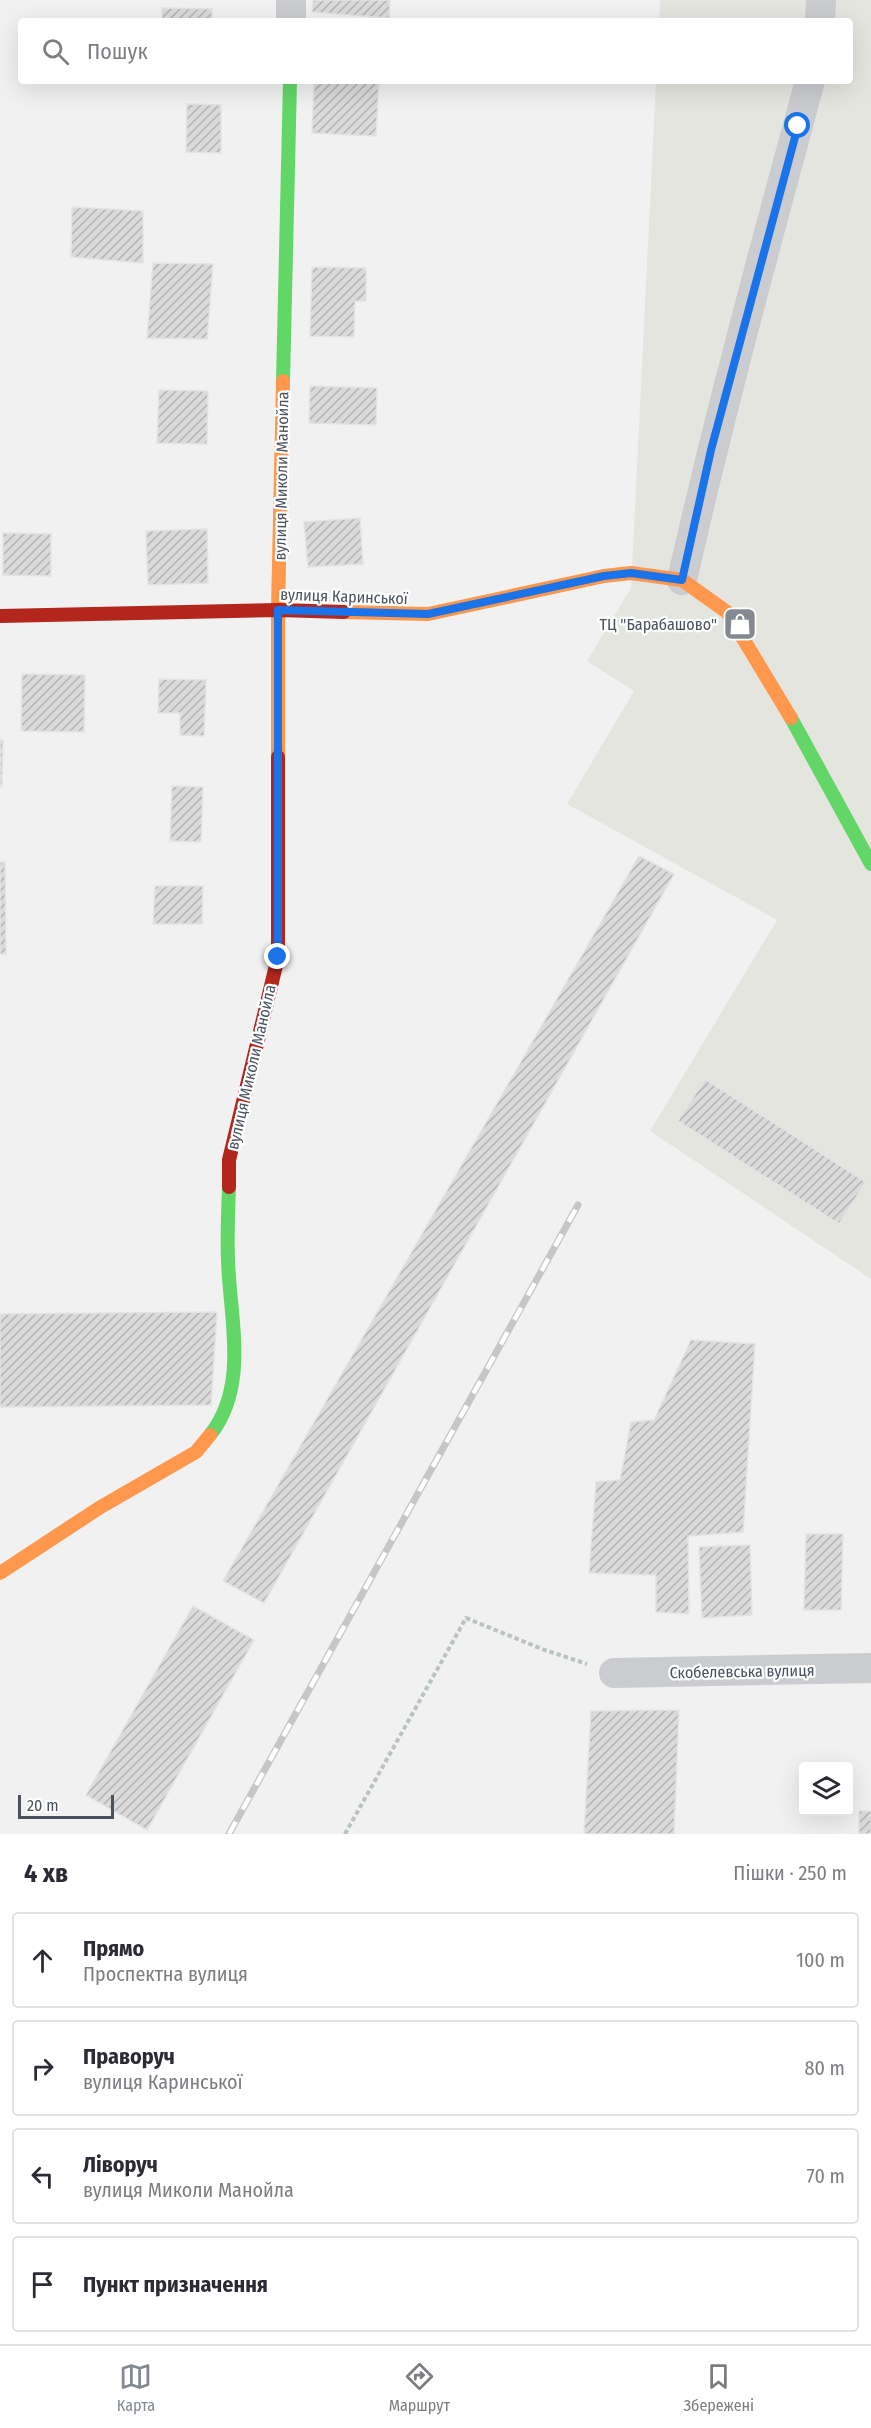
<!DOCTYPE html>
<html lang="uk">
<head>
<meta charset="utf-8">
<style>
  body { margin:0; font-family:"Fira Sans Condensed",sans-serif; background:#f7f7f7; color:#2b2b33 }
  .controls { position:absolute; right:18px; bottom:18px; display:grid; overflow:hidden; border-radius:6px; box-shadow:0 6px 24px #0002 }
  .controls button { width:54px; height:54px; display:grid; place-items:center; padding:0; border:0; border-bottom:2px solid #e1e1e2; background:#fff; color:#2b2b33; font:30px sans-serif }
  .scale { position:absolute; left:18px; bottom:15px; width:96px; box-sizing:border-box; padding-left:6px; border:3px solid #49515d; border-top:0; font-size:16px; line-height:21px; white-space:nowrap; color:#49515d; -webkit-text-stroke:4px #fff; paint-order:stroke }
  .stop { position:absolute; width:18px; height:18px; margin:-14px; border:4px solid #1a73e8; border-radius:50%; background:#fff }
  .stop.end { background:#1a73e8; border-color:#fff; box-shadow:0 2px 6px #0008 }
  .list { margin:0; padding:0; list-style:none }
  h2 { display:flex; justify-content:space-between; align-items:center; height:78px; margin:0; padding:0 24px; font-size:26px }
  h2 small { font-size:20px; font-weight:400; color:#7c7c81 }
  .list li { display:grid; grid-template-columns:39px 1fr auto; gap:18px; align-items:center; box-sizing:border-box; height:96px; margin:0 12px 12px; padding:0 12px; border:2px solid #e1e1e2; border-radius:6px }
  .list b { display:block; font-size:22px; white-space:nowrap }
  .list p { margin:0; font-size:20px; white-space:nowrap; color:#7c7c81 }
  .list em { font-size:20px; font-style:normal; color:#7c7c81 }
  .icon { flex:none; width:33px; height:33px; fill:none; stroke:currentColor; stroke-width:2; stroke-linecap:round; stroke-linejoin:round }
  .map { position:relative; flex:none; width:871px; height:1834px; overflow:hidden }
  .search { position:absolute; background:#fff; box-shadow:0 6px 24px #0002; left:18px; right:18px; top:18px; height:66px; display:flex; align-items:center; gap:15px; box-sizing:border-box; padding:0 21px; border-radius:6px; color:#7c7c81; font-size:22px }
  .sheet { height:510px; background:#fff }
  nav { display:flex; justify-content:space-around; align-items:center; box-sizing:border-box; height:84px; border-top:2px solid #e1e1e2; background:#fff; font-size:16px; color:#7c7c81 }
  nav a { display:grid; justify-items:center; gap:3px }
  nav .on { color:#848991 }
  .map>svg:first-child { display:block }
  .commercial { fill:#e5e5e0 }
  .building { fill:url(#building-hatch); stroke:#e2e3e4; stroke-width:1.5 }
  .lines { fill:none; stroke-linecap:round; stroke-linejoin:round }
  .path { stroke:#b9c3c1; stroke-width:4; stroke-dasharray:4.5 3; stroke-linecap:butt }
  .street { stroke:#cbcccf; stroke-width:30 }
  .fast { stroke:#63d668; stroke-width:14 }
  .slow { stroke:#ff974d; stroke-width:14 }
  .jam { stroke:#b3261e; stroke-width:14 }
  .rail-casing { stroke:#c6c6c9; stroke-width:7 }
  .rail { stroke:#fff; stroke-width:4.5; stroke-dasharray:14; stroke-linecap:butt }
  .route { stroke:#1a73e8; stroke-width:8 }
  .labels { text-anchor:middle; stroke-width:4.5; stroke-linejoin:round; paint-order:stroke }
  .street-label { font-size:16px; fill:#49515d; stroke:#fff }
  .poi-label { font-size:16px; fill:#49515d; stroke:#fff; text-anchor:end }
</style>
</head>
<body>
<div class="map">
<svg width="871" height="1834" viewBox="0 0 871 1834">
  <defs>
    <pattern id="building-hatch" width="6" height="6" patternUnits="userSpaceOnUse" patternTransform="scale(1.5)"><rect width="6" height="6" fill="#dadadb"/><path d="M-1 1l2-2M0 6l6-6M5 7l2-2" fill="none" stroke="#b3b3b5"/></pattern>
  </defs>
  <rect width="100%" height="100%" fill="#f1f1f1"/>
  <path class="commercial" d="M660,0H871V1279L650,1131L777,920L567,804L634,691L587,661L631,588L656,81H850V21H659Z"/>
  <path class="building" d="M313,0H390L389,18L312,12Z
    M162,8L212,9V21H162Z
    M314,81H379L376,136L312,133Z
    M187,104L221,105V153L186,152Z
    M72,207L143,211V263L71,257Z
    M153,263L213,264L207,339L147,338Z
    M312,267L366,268V301H355L354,337L310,336Z
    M310,386L377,388L376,425L309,423Z
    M159,390L208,391L207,444L157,443Z
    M360,518L363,564L308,567L304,522Z
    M207,529L208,583L148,585L146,531Z
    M3,533L51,534V576L3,575Z
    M22,674L85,675L84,732L21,731Z
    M159,679L206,680L204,736L180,735V713H158Z
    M0,740H3L2,787H0Z
    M172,786L203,787L201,842L170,841Z
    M639,856L674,874L264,1603L223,1581Z
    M0,862H5L6,954H0Z
    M155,886H203L202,924H153Z
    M705,1079L866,1182L839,1224L678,1121Z
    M217,1312L211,1405L0,1407V1314Z
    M691,1340L755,1344L743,1532L688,1536L689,1614L656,1612V1575L589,1573L596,1482L620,1480L631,1422L654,1420Z
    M806,1534H843L841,1610H804Z
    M750,1545L752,1615L702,1618L699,1547Z
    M193,1606L254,1640L147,1830L86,1795Z
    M679,1710L674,1834H584L591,1711Z
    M859,1811H871V1834H859Z"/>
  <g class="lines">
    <path class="path" d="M345,1834L466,1618L542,1649L587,1664"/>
    <path class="street" d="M291,21V0
      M820,21L821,0
      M682,580C720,412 765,247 810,81
      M614,1673L871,1668"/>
    <path class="fast" d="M283,381L290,81
      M791,718L871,864
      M210,1435C249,1386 230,1319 228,1261C227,1236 228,1211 229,1187"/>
    <path class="slow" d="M344,612L428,614L604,576L631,573L682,580L727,612L791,718
      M278,757V610L283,381
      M0,1573L99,1508L196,1452L210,1435"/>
    <path class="jam" d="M0,616L278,610L344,612
      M229,1187V1160L278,957V757"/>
    <g class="rail-casing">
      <path id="rail" d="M229,1834L578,1205"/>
    </g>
    <use href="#rail" class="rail"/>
  </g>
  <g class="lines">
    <path class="route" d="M278,957V610L428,614L604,576L631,573L682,580L711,450L798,126"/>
  </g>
  <defs>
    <g id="shop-square" transform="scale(1.725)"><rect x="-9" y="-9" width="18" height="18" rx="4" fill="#848991" stroke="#fff"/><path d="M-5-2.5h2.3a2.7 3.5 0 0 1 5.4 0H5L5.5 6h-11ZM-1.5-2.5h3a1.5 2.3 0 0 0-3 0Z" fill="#fff"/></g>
  </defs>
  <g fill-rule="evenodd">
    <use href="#shop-square" x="740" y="624"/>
  </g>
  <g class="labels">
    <g class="street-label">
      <text transform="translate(281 476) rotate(-89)" y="6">вулиця Миколи Манойла</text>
      <text transform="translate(344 596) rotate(2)" y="6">вулиця Каринської</text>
      <text transform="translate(251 1067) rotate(-77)" y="6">вулиця Миколи Манойла</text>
      <text transform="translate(742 1671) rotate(-1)" y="6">Скобелевська вулиця</text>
    </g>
    <g class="poi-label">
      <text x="717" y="630">ТЦ "Барабашово"</text>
    </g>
  </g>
</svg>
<div class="controls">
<button><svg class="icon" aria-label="layers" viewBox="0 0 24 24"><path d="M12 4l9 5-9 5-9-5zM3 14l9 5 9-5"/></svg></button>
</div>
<div class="scale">20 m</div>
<div class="stop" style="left:798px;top:126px"></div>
<div class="stop end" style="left:278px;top:957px"></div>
<div class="search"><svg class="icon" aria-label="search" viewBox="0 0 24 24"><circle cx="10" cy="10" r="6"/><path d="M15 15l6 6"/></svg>Пошук</div>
</div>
<section class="sheet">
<h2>4 хв<small>Пішки · 250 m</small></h2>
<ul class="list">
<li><svg class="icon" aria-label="ahead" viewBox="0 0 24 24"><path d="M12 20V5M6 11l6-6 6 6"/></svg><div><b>Прямо</b><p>Проспектна вулиця</p></div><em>100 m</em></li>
<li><svg class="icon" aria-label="right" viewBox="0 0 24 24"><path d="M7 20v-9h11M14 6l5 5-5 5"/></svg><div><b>Праворуч</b><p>вулиця Каринської</p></div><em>80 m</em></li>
<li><svg class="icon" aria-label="left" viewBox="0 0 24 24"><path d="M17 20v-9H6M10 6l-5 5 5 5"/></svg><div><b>Ліворуч</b><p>вулиця Миколи Манойла</p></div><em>70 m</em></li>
<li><svg class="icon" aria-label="arrive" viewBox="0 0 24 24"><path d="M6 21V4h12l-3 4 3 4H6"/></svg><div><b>Пункт призначення</b></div></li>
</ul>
</section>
<nav>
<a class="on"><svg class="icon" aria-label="map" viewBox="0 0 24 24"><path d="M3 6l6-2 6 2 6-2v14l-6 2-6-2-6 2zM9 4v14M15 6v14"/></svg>Карта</a>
<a><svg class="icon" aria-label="directions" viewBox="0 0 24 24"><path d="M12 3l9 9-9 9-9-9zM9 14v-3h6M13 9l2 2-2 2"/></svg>Маршрут</a>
<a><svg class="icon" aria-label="saved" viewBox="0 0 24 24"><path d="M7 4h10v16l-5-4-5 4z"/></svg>Збережені</a>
</nav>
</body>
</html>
